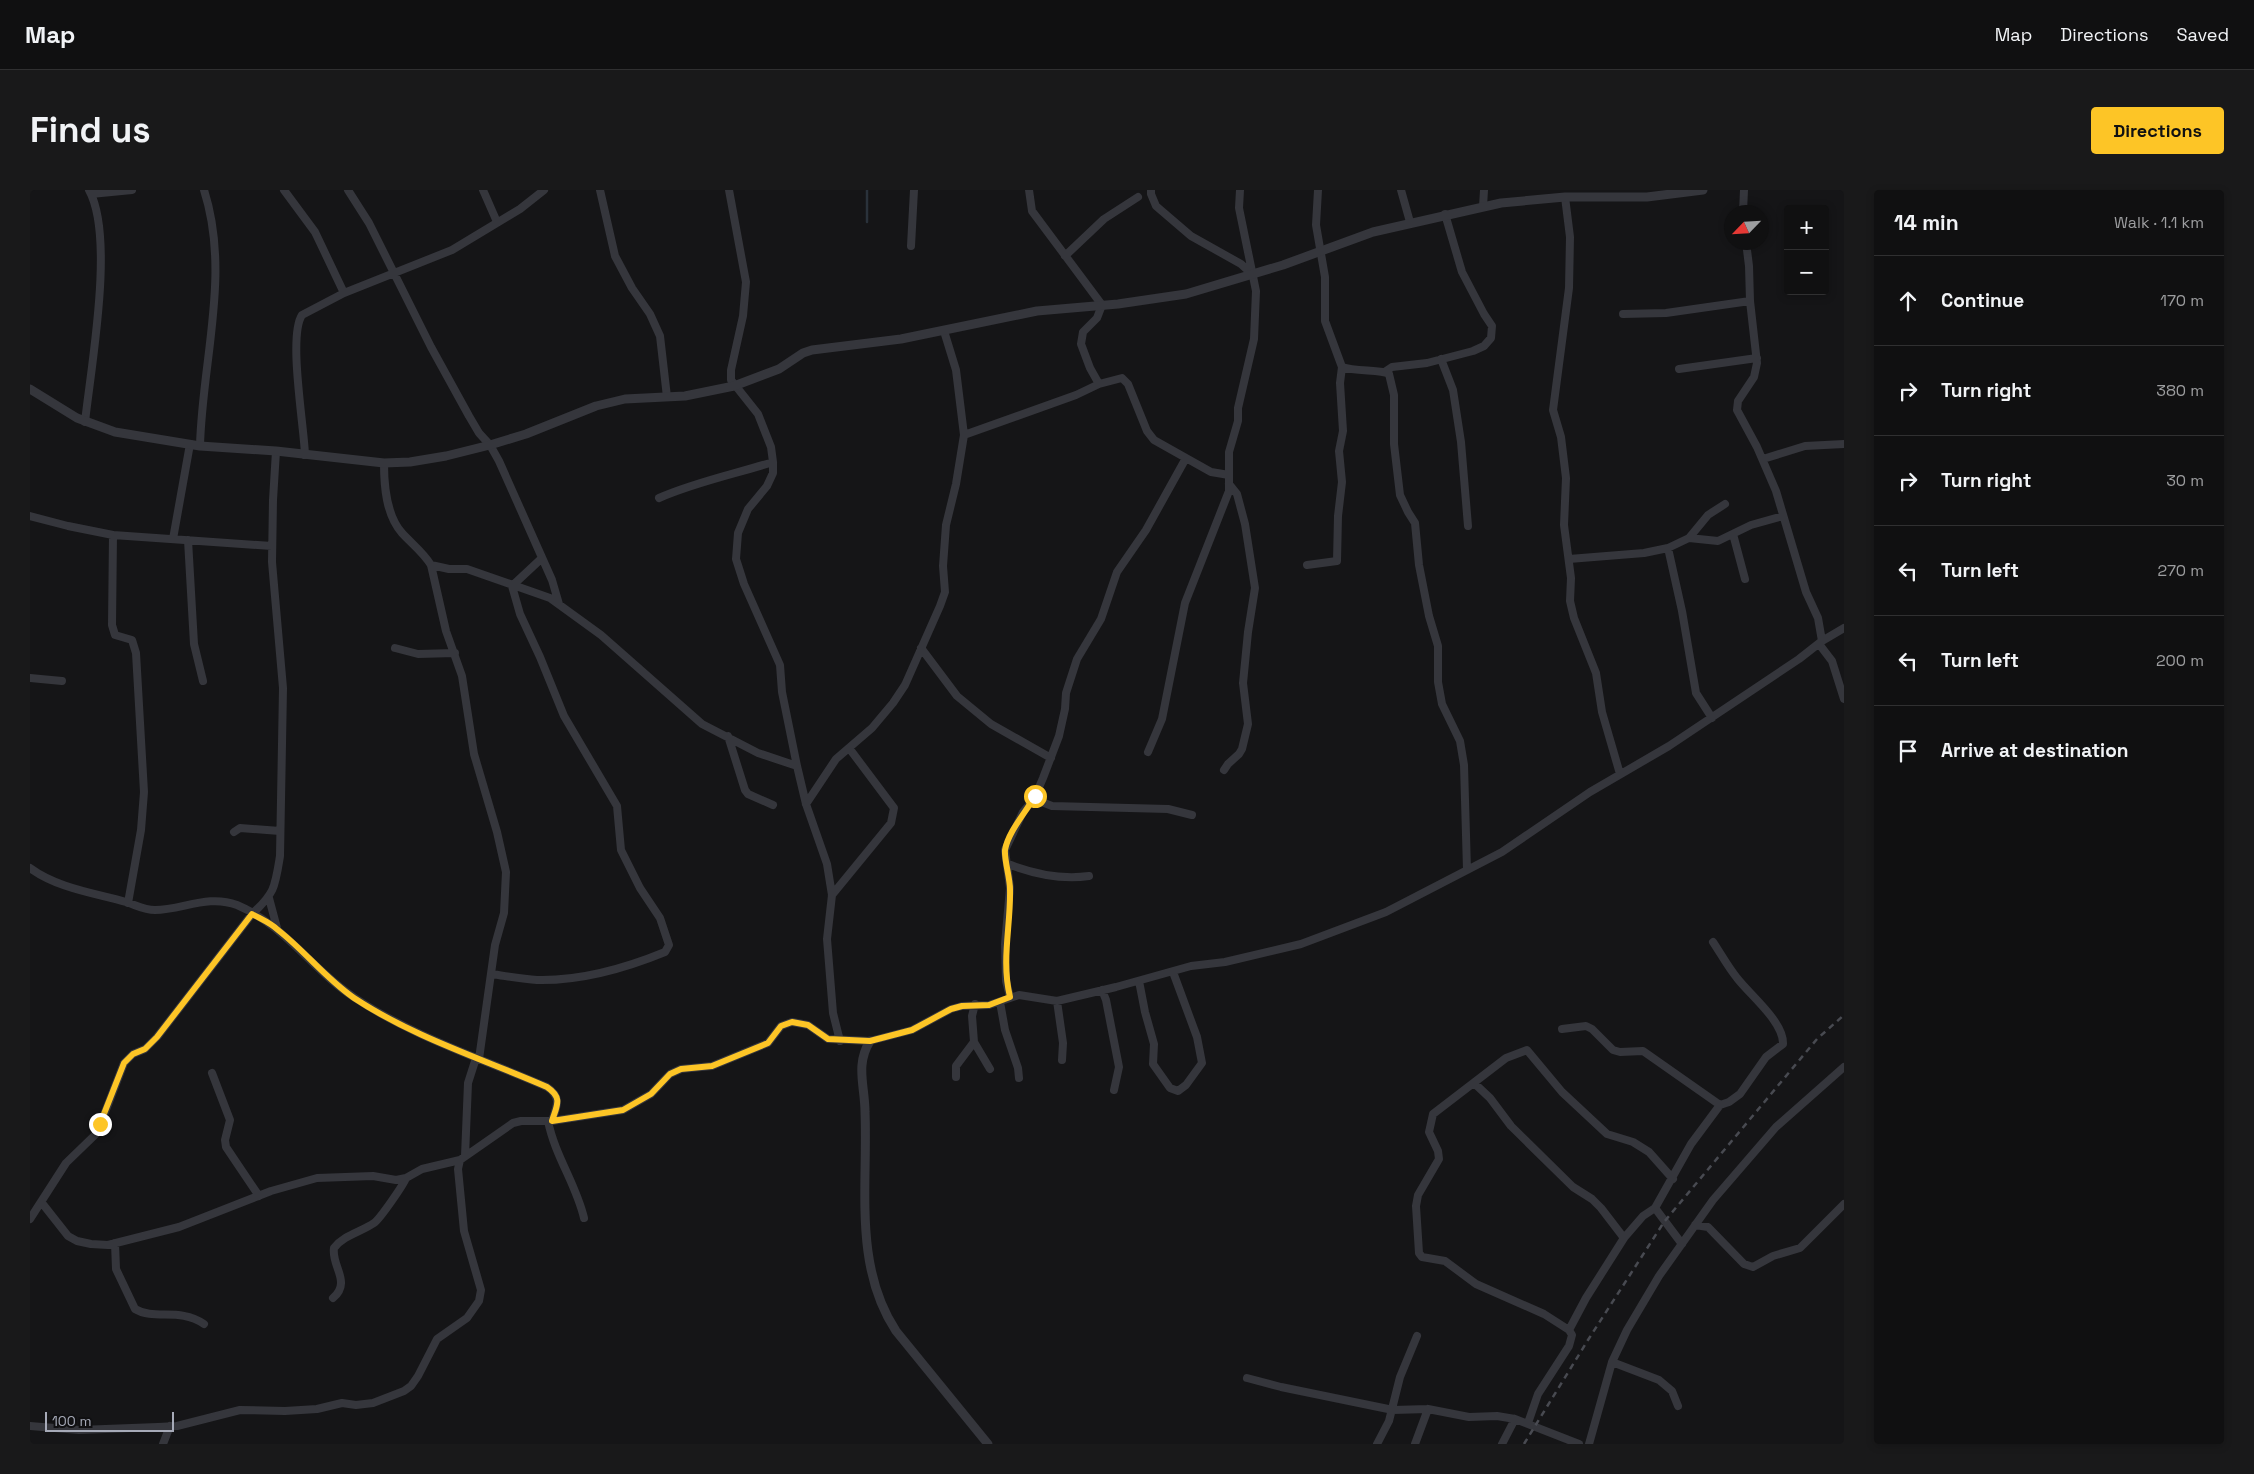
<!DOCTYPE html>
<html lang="en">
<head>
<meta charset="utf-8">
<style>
  body { margin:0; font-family:"Space Grotesk",sans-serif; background:#19191a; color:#f1f3f6 }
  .controls { position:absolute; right:15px; top:15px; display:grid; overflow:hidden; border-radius:5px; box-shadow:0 2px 8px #0003 }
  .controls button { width:45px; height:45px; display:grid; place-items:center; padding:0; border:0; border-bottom:1px solid #303031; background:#101011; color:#f1f3f6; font:25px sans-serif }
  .compass { position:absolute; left:1694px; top:15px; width:45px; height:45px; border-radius:50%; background:#101011; box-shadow:0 2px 8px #0003; rotate:245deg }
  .scale { position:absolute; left:15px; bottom:12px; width:129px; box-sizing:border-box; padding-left:5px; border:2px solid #a6aab8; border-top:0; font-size:14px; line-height:18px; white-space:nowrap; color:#a6aab8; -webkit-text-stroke:4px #101012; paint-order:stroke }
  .stop { position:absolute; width:15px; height:15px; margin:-11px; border:4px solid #fdc526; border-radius:50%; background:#fff }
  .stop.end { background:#fdc526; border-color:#fff; box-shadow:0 1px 5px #0008 }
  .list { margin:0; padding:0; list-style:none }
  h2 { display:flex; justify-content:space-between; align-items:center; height:65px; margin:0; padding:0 20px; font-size:21px }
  h2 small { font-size:16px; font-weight:400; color:#9c9d9f }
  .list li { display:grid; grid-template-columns:32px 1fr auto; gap:15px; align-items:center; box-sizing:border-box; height:90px; padding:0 20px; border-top:1px solid #303031 }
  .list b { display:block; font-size:19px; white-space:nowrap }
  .list em { font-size:16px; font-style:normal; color:#9c9d9f }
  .icon { flex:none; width:28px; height:28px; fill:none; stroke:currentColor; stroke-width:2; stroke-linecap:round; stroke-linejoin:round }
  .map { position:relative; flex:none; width:1814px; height:1254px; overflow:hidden; border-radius:5px }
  header { display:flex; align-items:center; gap:30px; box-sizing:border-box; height:70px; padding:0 25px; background:#101011; border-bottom:1px solid #303031 }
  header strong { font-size:24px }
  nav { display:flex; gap:28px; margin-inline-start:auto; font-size:18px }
  .intro { display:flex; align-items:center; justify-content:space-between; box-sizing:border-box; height:120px; padding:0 30px }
  h1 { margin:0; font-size:35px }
  .button { padding:12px 22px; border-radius:5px; background:#fdc526; color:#111; font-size:18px; font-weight:700 }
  main { display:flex; gap:30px; padding:0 30px }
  aside { flex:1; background:#101011; border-radius:5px; box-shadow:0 2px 8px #0003 }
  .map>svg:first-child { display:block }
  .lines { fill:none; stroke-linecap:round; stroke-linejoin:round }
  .stream { stroke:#2a323b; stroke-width:2.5 }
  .minor { stroke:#35363c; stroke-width:8 }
  .tertiary { stroke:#35363c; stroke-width:9 }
  .rail { stroke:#484a51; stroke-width:2.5; stroke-dasharray:6 5; stroke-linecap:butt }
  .route { stroke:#fdc526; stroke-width:6 }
</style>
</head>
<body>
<header>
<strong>Map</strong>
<nav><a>Map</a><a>Directions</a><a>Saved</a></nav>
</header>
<div class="intro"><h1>Find us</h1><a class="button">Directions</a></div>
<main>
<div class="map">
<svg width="1814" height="1254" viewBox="0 0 1814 1254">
  <rect width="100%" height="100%" fill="#151517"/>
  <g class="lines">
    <path class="stream" d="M837,32V0"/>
    <path class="minor" d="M254,0L285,42L314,103
      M318,0L339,33L401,157L439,226L449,243L460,255L469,271L522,390L529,414
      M453,0L467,32
      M570,0L585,66L602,98L620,124L630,146L637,207
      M699,0L716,92L713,126L701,180V190L728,224L741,257L743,272V283L737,296L718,319L708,343L706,369L714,394L750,475L752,502L767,576L776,614L797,674L802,705L797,749L803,823L810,851
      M1121,0V4L1126,16L1161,46L1211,74L1223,85
      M1288,0L1286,35L1295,87V131L1312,177C1326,182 1352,179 1359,184L1364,205V254L1370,305L1378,322L1385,333L1389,375L1399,426L1408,456V492L1412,514L1430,551L1434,575L1437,680
      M1371,0L1380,32
      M61,4L102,0
      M1535,7L1540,47L1539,98L1523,220L1531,247L1536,288L1534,335L1541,388L1540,411L1544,428L1566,483L1572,522L1590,584
      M1453,17L1454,0
      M1713,22L1714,0
      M881,56L884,0
      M1035,66L1074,29L1108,7
      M1593,124L1636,123L1720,111
      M1411,169L1423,200L1431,252L1438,336
      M1649,179L1727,168
      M1356,181L1362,177L1397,173L1443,161L1454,156L1461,148L1462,136L1454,124L1432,82L1415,24
      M1069,194L1092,188L1098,194L1117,241L1124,250L1156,268
      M55,232C61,176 85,47 59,0
      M934,245L1046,205L1069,194L1060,178L1051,154L1053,142L1067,128L1072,115L1002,21L999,0
      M170,256C172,171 201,84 174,0
      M275,265C274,235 258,146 272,125L314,103L422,60L490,19L514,0
      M1733,269L1775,256L1814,254
      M354,273C354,296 356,325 372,343C382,354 393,362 401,375L416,441L432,486L444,564L467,642L476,682L474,723L465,755L449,869
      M629,308C665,292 705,284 743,272
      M0,326L38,336L83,345
      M1703,344L1715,389
      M1659,348L1678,325L1695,314
      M143,349L160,254
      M158,350L164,454L173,491
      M1638,358L1652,421L1666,503L1682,528
      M1539,369L1614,363L1638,358L1659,348L1688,351L1721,335L1753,326
      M401,375L419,379H437L520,408L571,445L672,534L728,563L767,576
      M1277,375L1307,371L1308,326L1312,292L1309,261L1313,241L1310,193L1312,177
      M482,396L512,368
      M1792,451L1814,438
      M1789,454L1802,471L1814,509
      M365,458L388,464L425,463
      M891,458L927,506L961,534L1021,568
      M0,488L32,491
      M698,546L715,600L718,604L743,615
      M1118,562L1132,529L1155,413L1199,301V262L1208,231V218L1224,149L1226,101L1209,18L1210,0
      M1194,580L1198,574L1209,564L1212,559L1218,534L1213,493L1218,442L1225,398L1215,334L1207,304L1199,294
      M1004,609L1022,616L1138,619L1162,625
      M776,614L806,569L842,538L863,513L875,495L910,416L915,402L913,376L916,335L926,294L934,245L926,180L914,141
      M204,642L210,638L250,641
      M978,674C1004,684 1031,690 1059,686
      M0,678C27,698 64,703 96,712C106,715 114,720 125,720C152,720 178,704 207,715C255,735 283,781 325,808C384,847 453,869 517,897C532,907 527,916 522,931
      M802,705L861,633L864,618L819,558
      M239,708L247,738
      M98,713L111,640L114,602L106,463L102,450L85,445L82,435L83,345L242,356
      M461,784C476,786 492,789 507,790C550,791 596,778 635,762L639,755L630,728L610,698L591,660L587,616L534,526L510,467L490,424L482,396
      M1109,791L1115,822L1124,854L1123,874L1140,898L1148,901L1156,895L1172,873L1167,847L1143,782
      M1072,800L1076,810L1089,877L1084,900
      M980,807L976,791L975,754L980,698L975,660L993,622L1004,609L1013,588L1029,546L1035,519L1036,503L1047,469L1071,429L1087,382L1116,340L1156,268L1181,282L1199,285
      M1027,811L1033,853L1032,870
      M970,812L975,840L988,878L989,888
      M1532,839L1556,836L1562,839L1583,860L1590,862L1613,861L1690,915
      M944,852L960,879
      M182,883L200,930L195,950L196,957L229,1006
      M926,887V876L944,852L942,826L945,814
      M1444,893L1460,908L1481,936L1543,997L1562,1009L1571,1018L1594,1048
      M518,931C525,966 546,994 554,1028
      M435,966L438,893L446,868
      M12,1013L38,1046L47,1051L61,1054L78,1055L149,1037L241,1001L287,988L343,986L366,990L376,988L392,979L430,970
      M1625,1018L1652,1054
      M0,1029L36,973L67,943L94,873L103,864L115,859L127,847L222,724C245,703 245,697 250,666L253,498L242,372L243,310L246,261
      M1665,1035L1678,1037L1714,1074L1723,1077L1743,1066L1770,1058L1814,1014
      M85,1053L86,1079L105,1119C125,1131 149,1117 174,1134
      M303,1108C322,1092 301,1076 304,1058C314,1045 331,1042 344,1033C350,1029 374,994 376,988
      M1539,1140L1556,1108L1594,1048L1613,1026L1625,1018L1661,954L1690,915L1699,912L1710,904L1736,867L1753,854C1754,832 1720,805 1707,788C1698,777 1691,764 1683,752
      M1582,1172L1629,1190L1642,1201L1648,1216
      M1217,1188L1251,1197L1363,1220L1398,1219L1439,1227L1467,1226L1485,1229L1549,1254
      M1498,1233L1508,1204L1539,1156L1542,1145L1539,1140L1514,1124L1446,1094L1415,1071L1392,1067L1389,1063L1386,1016L1388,1005L1409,969L1408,961L1399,942L1403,924L1476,868L1497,860L1532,902L1577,944L1603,952L1619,962L1643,989
      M0,1236L49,1240L128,1237L147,1236L210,1220L255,1221L287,1219L312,1213L326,1215L343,1213L374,1201L381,1196L388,1186L407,1149L437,1128L449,1111L451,1100L434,1041L428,979L430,970L483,933L491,931H522L593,920L621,904L640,884L651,879L682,876L738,853L751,836L762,832L778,835L798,849L840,851L882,840L921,819L932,816L959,815L989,805L1027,811L1086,797L1161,776L1195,772L1271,754L1356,722L1472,662L1560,602L1639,556L1769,469L1792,451L1788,428L1776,402L1746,301L1727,257L1707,220L1708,211L1724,187L1727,173L1720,111L1719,76L1716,52
      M133,1254L140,1236
      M1347,1254L1359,1231L1370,1187L1387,1146
      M1385,1254L1398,1219
      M1472,1254L1485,1229
      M1559,1254L1582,1172L1597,1140L1629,1086L1683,1010L1746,937L1814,877"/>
    <path class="tertiary" d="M0,199L47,228L85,242L170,256L246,261L354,273L380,272L416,266L460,255L496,244L566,216L595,209L655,206L704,196L749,179L773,163L782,160L871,149L1007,121L1088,114L1156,104L1253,75L1343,42L1471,13L1535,7H1617L1673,0
      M840,851C825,875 835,896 835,922C838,995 823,1076 866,1141L958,1254"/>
    <path class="rail" d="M1494,1254L1558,1150L1634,1032L1787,849L1814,825"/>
  </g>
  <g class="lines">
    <path class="route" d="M70,934L94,873L103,864L115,859L127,847L222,724C231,729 241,733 248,740C275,761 295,788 324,808C383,847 453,869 517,897C533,908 527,915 522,931L593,920L621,904L640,884L651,879L682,876L738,853L751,836L762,832L778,835L798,849L840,851L882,840L921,819L932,816L959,815L980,807C971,769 981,736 980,699C980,688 974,669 975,660C978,642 996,622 1005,606"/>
  </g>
</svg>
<div class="controls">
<button>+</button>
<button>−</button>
</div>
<svg class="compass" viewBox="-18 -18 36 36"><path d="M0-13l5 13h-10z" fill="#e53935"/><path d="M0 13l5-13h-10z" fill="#9c9d9f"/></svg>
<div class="scale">100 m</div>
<div class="stop" style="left:1005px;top:606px"></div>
<div class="stop end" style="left:70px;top:934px"></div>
</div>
<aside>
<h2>14 min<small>Walk · 1.1 km</small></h2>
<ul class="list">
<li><svg class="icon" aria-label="ahead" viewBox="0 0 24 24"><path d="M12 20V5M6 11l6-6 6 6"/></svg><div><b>Continue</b></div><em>170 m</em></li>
<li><svg class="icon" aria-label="right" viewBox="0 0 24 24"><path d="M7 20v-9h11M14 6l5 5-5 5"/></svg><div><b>Turn right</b></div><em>380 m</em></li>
<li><svg class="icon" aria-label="right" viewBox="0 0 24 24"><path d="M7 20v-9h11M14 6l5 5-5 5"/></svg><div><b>Turn right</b></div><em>30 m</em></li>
<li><svg class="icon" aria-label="left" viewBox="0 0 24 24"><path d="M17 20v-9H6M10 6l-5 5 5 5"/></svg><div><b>Turn left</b></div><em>270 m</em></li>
<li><svg class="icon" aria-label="left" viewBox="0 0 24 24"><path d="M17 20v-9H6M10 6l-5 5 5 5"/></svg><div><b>Turn left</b></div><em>200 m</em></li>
<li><svg class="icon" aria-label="arrive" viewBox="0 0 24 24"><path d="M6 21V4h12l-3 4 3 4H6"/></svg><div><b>Arrive at destination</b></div></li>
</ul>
</aside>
</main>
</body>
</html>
